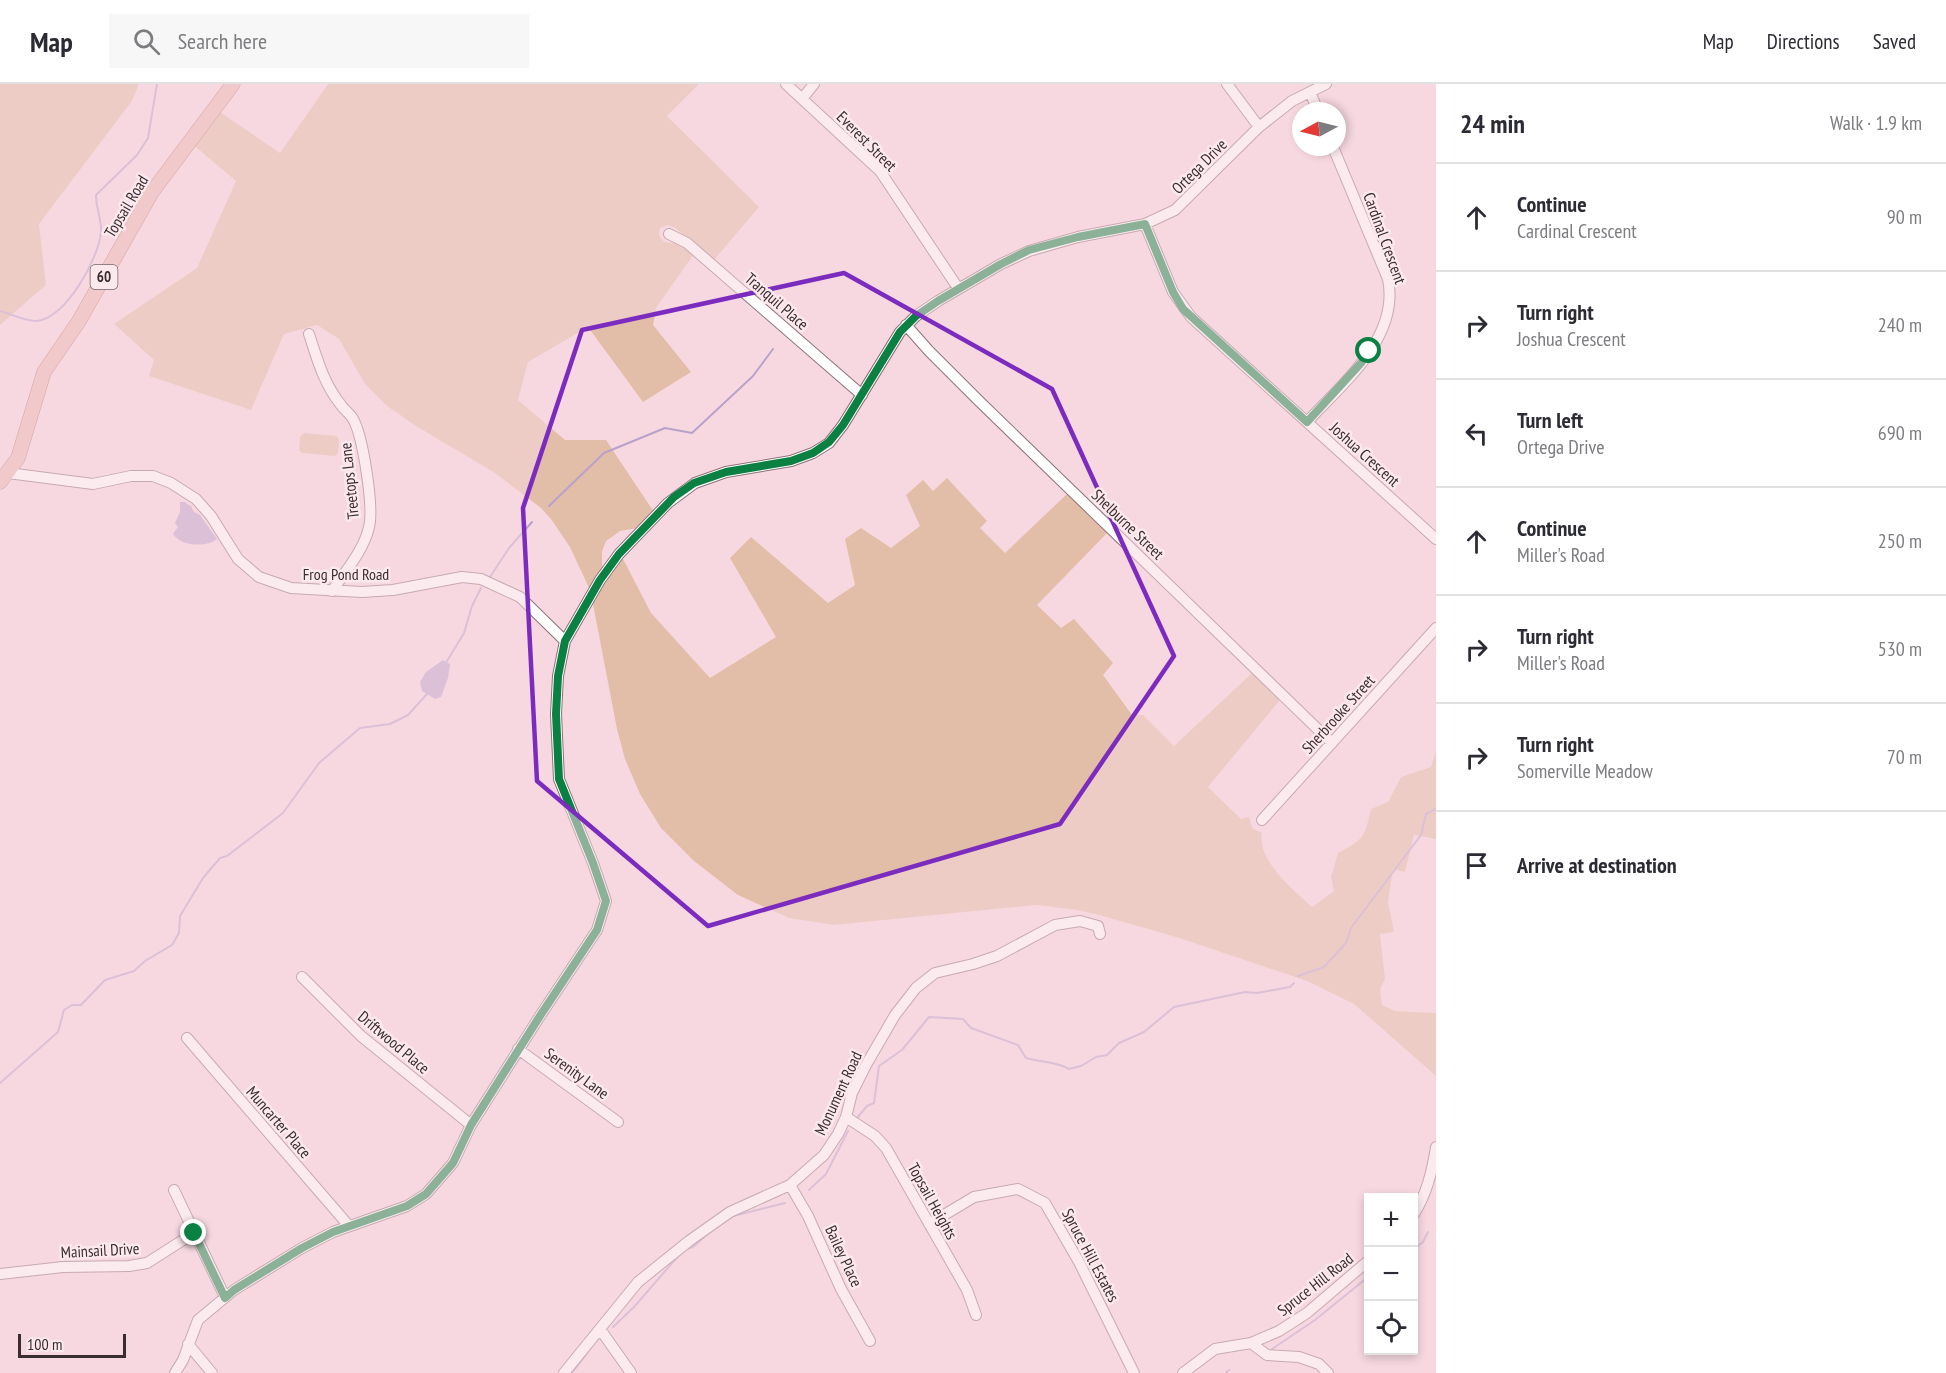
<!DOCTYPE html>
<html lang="en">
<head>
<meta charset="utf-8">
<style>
  body { margin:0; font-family:"PT Sans Narrow",sans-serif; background:#f7f7f7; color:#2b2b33 }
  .controls { position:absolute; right:18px; bottom:18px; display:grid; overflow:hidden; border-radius:0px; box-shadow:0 3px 9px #0003 }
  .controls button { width:54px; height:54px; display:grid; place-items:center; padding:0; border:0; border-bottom:2px solid #e1e1e2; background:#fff; color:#2b2b33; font:30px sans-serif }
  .compass { position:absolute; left:1292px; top:18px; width:54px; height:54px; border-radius:50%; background:#fff; box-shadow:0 3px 9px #0003; rotate:263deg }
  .scale { position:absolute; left:18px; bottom:15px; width:108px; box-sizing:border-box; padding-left:6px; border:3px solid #392d30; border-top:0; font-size:16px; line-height:21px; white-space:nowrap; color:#392d30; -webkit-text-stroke:4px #fce9ee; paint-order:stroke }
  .stop { position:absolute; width:18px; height:18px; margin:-14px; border:4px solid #0b8043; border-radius:50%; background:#fff }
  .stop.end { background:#0b8043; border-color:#fff; box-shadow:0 2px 6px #0008 }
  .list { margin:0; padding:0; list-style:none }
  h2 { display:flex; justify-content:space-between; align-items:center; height:78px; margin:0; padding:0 24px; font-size:26px }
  h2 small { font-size:20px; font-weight:400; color:#7c7c81 }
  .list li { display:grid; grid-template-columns:39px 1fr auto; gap:18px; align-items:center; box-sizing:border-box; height:108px; padding:0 24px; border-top:2px solid #e1e1e2 }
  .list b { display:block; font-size:22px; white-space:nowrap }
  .list p { margin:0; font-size:20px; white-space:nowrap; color:#7c7c81 }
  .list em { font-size:20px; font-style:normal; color:#7c7c81 }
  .icon { flex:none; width:33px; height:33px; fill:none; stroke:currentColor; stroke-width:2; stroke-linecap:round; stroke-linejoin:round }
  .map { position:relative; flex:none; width:1436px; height:1289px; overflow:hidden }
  header { display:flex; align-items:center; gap:36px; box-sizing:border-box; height:84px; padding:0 30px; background:#fff; border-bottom:2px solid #e1e1e2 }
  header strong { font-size:28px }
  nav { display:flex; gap:33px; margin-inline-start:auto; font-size:21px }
  .search { width:420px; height:54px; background:#f7f7f7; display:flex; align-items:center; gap:15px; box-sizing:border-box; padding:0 21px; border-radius:0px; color:#7c7c81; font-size:22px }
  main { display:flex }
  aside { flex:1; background:#fff }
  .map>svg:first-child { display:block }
  .green { fill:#e2bda7 }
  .water { fill:#b8a2cc }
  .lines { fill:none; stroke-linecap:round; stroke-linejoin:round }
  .stream { stroke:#b8a2cc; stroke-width:2 }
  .minor-casing { stroke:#8d7279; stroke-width:12 }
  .major-casing { stroke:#a46861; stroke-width:15 }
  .minor { stroke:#fff; stroke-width:10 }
  .major { stroke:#ebb7b0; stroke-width:14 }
  .route { stroke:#0b8043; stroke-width:8 }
  .marked { fill:none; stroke:#7b2cbf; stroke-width:4.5; stroke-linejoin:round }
  .labels { text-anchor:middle; stroke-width:5; stroke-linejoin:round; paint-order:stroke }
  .shield { fill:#fce9ee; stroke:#746569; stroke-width:1.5 }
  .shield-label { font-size:15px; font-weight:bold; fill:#392d30 }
  .street-label { font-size:16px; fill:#392d30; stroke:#fce9ee }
</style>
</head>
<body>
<header>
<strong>Map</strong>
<div class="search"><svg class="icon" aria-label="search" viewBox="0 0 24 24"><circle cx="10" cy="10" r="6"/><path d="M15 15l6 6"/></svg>Search here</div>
<nav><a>Map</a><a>Directions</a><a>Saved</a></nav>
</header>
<main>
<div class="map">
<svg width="1436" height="1289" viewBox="0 0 1436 1289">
  <rect width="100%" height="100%" fill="#f7d8e0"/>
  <path class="green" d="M0,0H139L132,17L39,140L46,201L0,241Z
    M328,0H699L667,32L759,123L714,176L674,143L668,141L660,144L659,151L664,158L682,160L694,170L656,224L653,241L691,288L643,318L588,243L528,278L518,316L565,356H606L654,428L637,444L620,447L606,457L602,467V487L590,506L570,463L551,435L541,424L495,389L416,342L387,322L365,300L339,255L317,241L284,250L251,326L149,292L154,276L114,240L197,184L236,97L191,59L217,26L280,69Z
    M304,349L337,352L339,356L338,369L335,372L302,369L299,366L300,353Z
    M947,394L987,437L980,444L1005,469L1067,410L1107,449L1037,521L1061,544L1074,535L1113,579L1103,591L1132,631H1143L1174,662L1252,589L1280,616L1208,703L1241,735L1249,733L1252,744L1262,749C1257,776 1293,806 1312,823L1334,807L1331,793L1338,769C1364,755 1364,754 1371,725L1388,718L1401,693L1431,683L1436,667V755L1414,751L1405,788L1393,785L1388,818L1394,848L1380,850L1385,895L1380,905L1382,921L1395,927L1436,929V992L1354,920L1307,897L1176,853L1099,831L1077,826L1037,821L834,841L789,834L738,811L694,777L661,744L640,710L625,675L617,645L592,515L622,473L651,529L710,594L776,553L730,474L751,453L828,519L855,501L845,455L861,444L891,464L920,442L906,411L923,396L933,407Z"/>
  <path class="water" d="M180,418H185L187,420L191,422L194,428L200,431L217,455C206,464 180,462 173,450L178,443L175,439L180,428Z
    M443,576L450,580L448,594L441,613L435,615L422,607L420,598L426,588Z"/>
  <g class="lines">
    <path class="stream" d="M0,227C11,230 25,237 36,237C65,236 99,174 101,148C102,137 96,124 96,111L137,71L148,54L157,0
      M549,422L604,369L665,344L692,349L753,292L773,265
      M490,493L509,464L532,438
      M447,577L464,549L472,522L481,504
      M1298,892L1324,883L1346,859L1351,844L1421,751L1426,730L1436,725
      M0,999L58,948L64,926L72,921H81L105,896L134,887L145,877L172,861L179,849L180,832L203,794L220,774L227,772L283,729L319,679L360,644L390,640L408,631L427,610
      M857,1034L867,1022L874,1019L879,982L902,966L929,933L963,935L971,944L1018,961L1026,974C1040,978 1058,978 1069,985L1081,982L1096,973L1107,971L1119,959L1144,948L1174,923L1245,908L1257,909L1290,903L1294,899
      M809,1106L826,1090L848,1047
      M733,1132L785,1119
      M687,1165L693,1163L711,1147
      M1414,1165L1423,1158L1428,1148
      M613,1243L634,1223L680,1170
      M1272,1265L1315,1236L1368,1193
      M572,1289L590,1265
      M1226,1289L1229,1286"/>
    <g class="minor-casing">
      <path id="minor" d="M786,0L880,87L958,204
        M1227,0L1259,43
        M1310,8L1318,27
        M802,15L814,0
        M1145,140L1173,208L1191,233L1436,455
        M669,150L687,159L862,311
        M906,241L929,267L979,317L1332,659
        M309,250C317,275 324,300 341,321C344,326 350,329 353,335C363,352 374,424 369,443C364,466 345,488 332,507
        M1307,338C1342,300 1400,254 1388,195L1333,63
        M8,389L93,400L131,392H153L171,399L196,415L211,432L238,475L259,493L291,504L362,508L393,506L462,493L481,495L520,513L565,557
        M1262,736L1436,544
        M302,893L361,952L471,1041
        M187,954L349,1142
        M518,965L618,1038
        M846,1033L875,1052L886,1064L967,1206L976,1231
        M790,1101L808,1132L841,1205L870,1257
        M174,1106L225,1213
        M1414,1130C1427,1109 1432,1088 1436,1063
        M929,1140L974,1113L1018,1105L1045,1119L1079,1178L1134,1289
        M0,1190L63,1183L129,1182L147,1179L194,1149
        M600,1245L631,1289
        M1251,1259L1267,1271L1299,1273L1319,1280L1328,1289
        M188,1260L212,1289
        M175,1289L183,1276L198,1236L234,1206L302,1164L333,1148L407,1122L426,1110L453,1079L471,1041L538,935L597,846L606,817L593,779L559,695L556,630L558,592L565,557L600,496L619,470L668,419L695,399L726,388L791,377L813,369L829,359L843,341L900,248L916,232L938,217L1001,180L1029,167L1078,153L1145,140L1175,126L1259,43L1292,17L1326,0
        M564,1289L638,1198L689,1157L730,1128L790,1101L824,1071L838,1050L846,1033L852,1009L866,981L895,931L916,904L935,889L973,880L997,872L1055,841L1080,837L1098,842L1100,850
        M1183,1289L1215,1265L1251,1259L1279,1247L1307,1229L1368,1177"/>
    </g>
    <g class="major-casing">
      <path id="major" d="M0,398L18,374L44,288L79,237L152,108L233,0"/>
    </g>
    <use href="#minor" class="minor"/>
    <use href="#major" class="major"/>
  </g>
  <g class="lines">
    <path class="route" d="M194,1149L225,1214L234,1206L302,1164L333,1148L407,1122L426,1110L453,1079L471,1041L538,935L597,846L606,817L593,779L559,695L556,630L558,592L565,557L600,496L619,470L674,413L694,399L726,388L791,377L813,369L829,358L843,341L900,248L916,232L938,217L1001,180L1029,166L1078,153L1145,140L1173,208L1183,225L1307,338L1361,279L1369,267"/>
  </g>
  <path d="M0 0H1436V1289H0ZM844,189L1052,305L1174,572L1060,740L708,842L537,697L523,424L582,246Z" fill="#f7d8e0" fill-opacity=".55" fill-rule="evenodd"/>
  <path class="marked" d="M844,189L1052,305L1174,572L1060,740L708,842L537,697L523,424L582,246Z"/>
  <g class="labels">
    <rect class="shield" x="90.5" y="181" width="27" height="24" rx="4.5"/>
    <g class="shield-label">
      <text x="104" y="198">60</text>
    </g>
    <g class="street-label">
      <text transform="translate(867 57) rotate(45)" y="6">Everest Street</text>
      <text transform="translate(1199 82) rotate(-45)" y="6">Ortega Drive</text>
      <text transform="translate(126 122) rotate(-59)" y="6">Topsail Road</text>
      <text transform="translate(1385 154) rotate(70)" y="6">Cardinal Crescent</text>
      <text transform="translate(777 217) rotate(41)" y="6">Tranquil Place</text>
      <text transform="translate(1365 370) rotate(42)" y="6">Joshua Crescent</text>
      <text transform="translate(349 397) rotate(-96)" y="6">Treetops Lane</text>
      <text transform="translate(1128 440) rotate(44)" y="6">Shelburne Street</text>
      <text x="346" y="496">Frog Pond Road</text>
      <text transform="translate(1338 630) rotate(-48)" y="6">Sherbrooke Street</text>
      <text transform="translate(394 958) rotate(40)" y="6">Driftwood Place</text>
      <text transform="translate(577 989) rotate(36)" y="6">Serenity Lane</text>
      <text transform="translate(838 1009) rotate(-65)" y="6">Monument Road</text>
      <text transform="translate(279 1038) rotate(49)" y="6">Muncarter Place</text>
      <text transform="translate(933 1117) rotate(61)" y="6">Topsail Heights</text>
      <text transform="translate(100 1166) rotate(-3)" y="6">Mainsail Drive</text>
      <text transform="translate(1091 1171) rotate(62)" y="6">Spruce Hill Estates</text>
      <text transform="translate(844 1172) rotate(65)" y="6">Bailey Place</text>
      <text transform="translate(1315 1200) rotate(-38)" y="6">Spruce Hill Road</text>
    </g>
  </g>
</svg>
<div class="controls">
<button>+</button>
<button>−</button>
<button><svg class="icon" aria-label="locate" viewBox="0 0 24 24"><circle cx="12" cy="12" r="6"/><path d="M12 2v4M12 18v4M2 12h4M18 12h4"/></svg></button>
</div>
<svg class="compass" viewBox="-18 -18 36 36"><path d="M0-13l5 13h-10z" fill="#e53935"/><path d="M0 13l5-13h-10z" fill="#7c7c81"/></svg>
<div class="scale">100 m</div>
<div class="stop" style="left:1369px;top:267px"></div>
<div class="stop end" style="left:194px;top:1149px"></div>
</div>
<aside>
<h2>24 min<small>Walk · 1.9 km</small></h2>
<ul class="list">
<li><svg class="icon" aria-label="ahead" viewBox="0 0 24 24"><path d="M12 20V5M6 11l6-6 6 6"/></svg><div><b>Continue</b><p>Cardinal Crescent</p></div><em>90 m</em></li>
<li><svg class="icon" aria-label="right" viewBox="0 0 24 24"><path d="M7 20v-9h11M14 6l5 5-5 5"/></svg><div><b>Turn right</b><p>Joshua Crescent</p></div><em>240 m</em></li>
<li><svg class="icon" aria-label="left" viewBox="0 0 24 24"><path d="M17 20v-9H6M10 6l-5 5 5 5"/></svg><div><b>Turn left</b><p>Ortega Drive</p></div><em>690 m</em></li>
<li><svg class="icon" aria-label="ahead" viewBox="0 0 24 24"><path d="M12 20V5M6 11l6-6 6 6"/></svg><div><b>Continue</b><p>Miller's Road</p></div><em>250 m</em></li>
<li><svg class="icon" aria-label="right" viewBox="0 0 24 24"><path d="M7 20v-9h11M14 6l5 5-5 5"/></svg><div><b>Turn right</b><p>Miller's Road</p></div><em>530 m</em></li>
<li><svg class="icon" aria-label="right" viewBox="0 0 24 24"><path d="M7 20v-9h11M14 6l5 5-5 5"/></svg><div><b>Turn right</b><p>Somerville Meadow</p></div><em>70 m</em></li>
<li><svg class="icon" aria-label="arrive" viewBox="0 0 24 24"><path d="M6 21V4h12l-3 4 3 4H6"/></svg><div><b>Arrive at destination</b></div></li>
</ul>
</aside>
</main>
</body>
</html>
